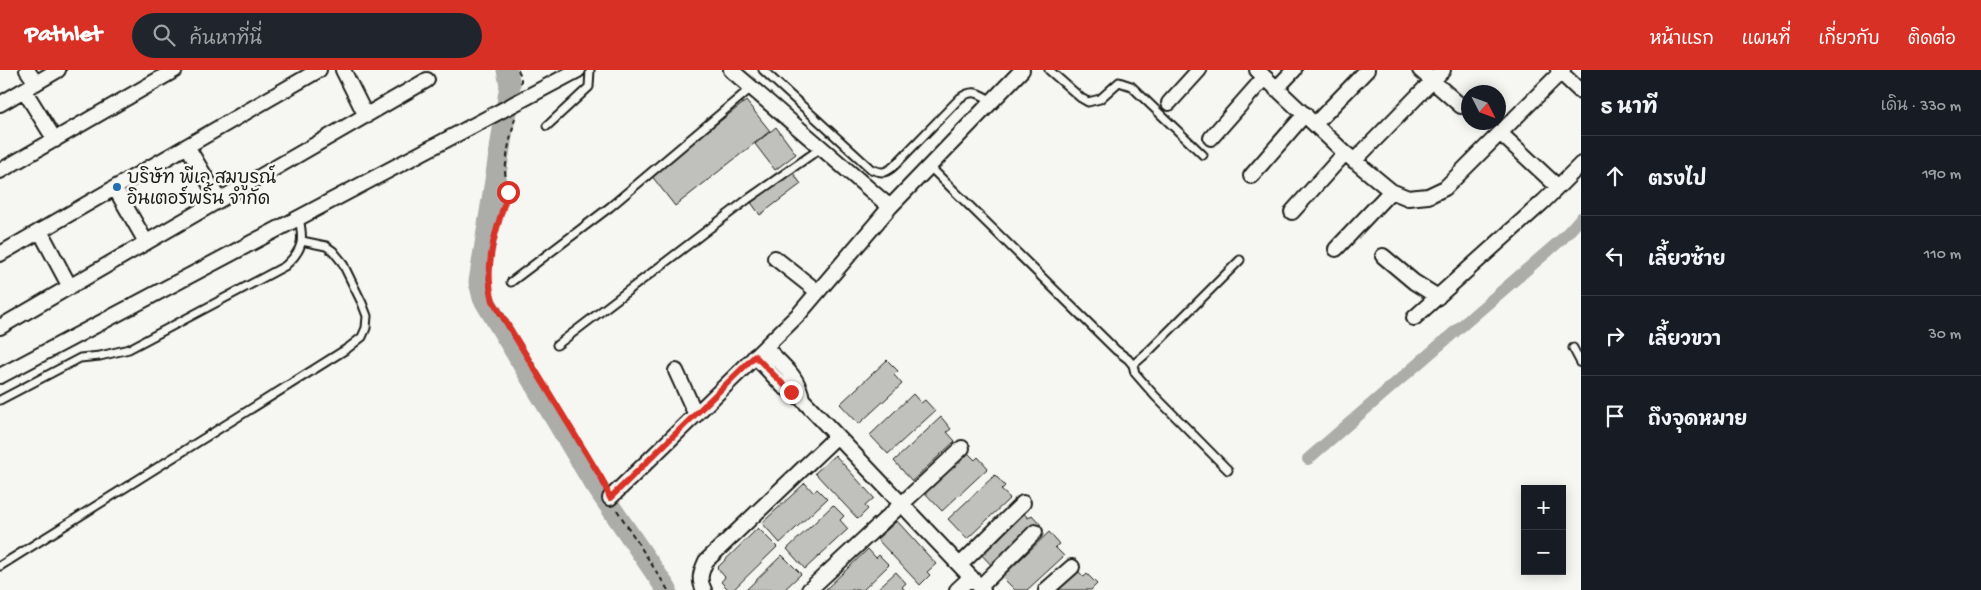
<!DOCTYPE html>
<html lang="th">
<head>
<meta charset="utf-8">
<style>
  body { margin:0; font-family:"Gochi Hand","Playpen Sans Thai",sans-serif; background:#20242c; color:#f1f3f6 }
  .controls { position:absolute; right:15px; bottom:15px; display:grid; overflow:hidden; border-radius:0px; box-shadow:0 2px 12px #0003 }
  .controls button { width:45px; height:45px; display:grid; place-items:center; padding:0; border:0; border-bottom:1px solid #363941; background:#171b24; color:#f1f3f6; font:25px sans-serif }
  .compass { position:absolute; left:1461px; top:15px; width:45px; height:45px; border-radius:50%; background:#171b24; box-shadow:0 2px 12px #0003; rotate:132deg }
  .stop { position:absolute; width:15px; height:15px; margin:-11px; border:4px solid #d93025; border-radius:50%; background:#fff }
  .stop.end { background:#d93025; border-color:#fff; box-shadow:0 1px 5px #0008 }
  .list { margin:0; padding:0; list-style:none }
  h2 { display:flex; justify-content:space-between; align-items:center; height:65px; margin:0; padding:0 20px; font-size:21px }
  h2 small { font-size:16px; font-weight:400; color:#9ea1a6 }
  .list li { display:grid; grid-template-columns:32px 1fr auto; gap:15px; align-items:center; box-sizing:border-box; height:80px; padding:0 20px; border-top:1px solid #363941 }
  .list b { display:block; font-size:19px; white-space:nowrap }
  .list em { font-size:16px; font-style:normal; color:#9ea1a6 }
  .icon { flex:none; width:28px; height:28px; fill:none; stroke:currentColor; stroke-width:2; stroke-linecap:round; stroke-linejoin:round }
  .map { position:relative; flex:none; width:1581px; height:520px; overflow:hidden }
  header { display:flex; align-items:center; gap:30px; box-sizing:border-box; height:70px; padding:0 25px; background:#d93025; color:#fff }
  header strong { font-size:24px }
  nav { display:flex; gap:28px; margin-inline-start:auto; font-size:18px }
  .search { width:350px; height:45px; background:#20242c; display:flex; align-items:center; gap:12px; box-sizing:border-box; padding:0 18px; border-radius:28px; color:#9ea1a6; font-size:19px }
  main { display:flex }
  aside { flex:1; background:#171b24 }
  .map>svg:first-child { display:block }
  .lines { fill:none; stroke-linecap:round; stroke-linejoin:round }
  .canal { stroke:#acaca9; stroke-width:12 }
  .river { stroke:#acaca9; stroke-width:21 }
  .building { fill:#c0c0bd; stroke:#1c1c1c }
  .service-casing { stroke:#1c1c1c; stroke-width:11 }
  .minor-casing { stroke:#1c1c1c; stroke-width:18 }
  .path { stroke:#1c1c1c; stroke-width:2; stroke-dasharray:5 4; stroke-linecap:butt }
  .service { stroke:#f6f6f2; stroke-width:7 }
  .minor { stroke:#f6f6f2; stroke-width:14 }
  .route { stroke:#d93025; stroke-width:6 }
  .poi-dot { fill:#1f6fb2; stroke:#f6f6f2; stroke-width:2 }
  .labels { text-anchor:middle; stroke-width:5; stroke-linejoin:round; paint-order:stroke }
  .poi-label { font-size:18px; fill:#1c1c1c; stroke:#f6f6f2; text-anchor:start }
</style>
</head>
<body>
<header>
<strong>Pathlet</strong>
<div class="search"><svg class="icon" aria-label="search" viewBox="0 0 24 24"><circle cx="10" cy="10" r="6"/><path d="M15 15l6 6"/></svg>ค้นหาที่นี่</div>
<nav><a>หน้าแรก</a><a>แผนที่</a><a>เกี่ยวกับ</a><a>ติดต่อ</a></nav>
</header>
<main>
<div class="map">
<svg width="1581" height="520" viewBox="0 0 1581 520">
  <rect width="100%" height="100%" fill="#f6f6f2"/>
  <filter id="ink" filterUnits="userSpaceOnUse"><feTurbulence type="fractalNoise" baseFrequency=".02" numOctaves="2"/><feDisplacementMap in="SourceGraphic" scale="10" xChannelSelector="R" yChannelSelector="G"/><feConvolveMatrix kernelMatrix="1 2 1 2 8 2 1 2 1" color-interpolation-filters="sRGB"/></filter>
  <g filter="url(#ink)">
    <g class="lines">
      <path class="canal" d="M1308,389L1562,169L1581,148"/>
      <path class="river" d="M507,0L510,15L479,212L483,228L592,410L667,520"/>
    </g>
    <path class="building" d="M746,31L770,61L675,136L651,105Z
      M776,57L796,84L775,100L755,74Z
      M791,100L801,114L760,145L750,131Z
      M887,290L898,301L894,305L902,314L859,354L840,334Z
      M913,324L921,333L925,330L935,341L888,384L870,365Z
      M941,347L951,359L947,362L955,371L912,411L894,391Z
      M967,382L975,390L978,387L988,398L942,441L924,422Z
      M835,385L874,428L865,436L868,439L858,449L815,403Z
      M995,405L1005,416L1001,420L1010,428L967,469L948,449Z
      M805,413L813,422L817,419L827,429L780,473L762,453Z
      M833,435L844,446L840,450L848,459L805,499L787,479Z
      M1020,439L1028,448L1032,445L1041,455L995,499L977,480Z
      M897,451L936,494L927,502L930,505L920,515L877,469Z
      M758,458L777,477L733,520H729L721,512L725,507L717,498Z
      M1049,462L1059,474L1055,477L1064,486L1027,520H1015L1002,507Z
      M868,479L876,488L879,485L889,495L863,520H825Z
      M782,485L801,504L784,520H746Z
      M1075,498L1084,507L1087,504L1097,514L1091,520H1052Z
      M896,502L906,513L902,517L905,520H876Z"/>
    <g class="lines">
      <g class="service-casing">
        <path id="service" d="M763,0L871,99C883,104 887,103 896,94L960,28C974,18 979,24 992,31
          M1049,0L1081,28L1088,32L1100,29L1119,12L1131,16L1203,85
          M547,56L589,17L590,0
          M929,96L1116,280L1128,289L1133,295L1149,281L1240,190
          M511,212L610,137L751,18
          M557,275L748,129L821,78
          M1573,278L1581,293
          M1133,295L1135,303L1155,326L1228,400
          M0,330L80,288L100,286L129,279L285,196C303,180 304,171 299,148
          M0,496L348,278L362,267L366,258L367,246L362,233L342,192L333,181L326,176L302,171"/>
      </g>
      <g class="minor-casing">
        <path id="minor" d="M27,0L36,13
          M343,0L366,46
          M731,0L890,137L1022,0
          M1257,0L1345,83L1391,121L1408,128L1428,126L1445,118L1563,0
          M1420,0L1461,36
          M1558,0L1581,22
          M1276,19L1294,0
          M24,20L55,70
          M1169,33L1199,0
          M0,34L58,0
          M1315,54L1367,0
          M1500,63L1558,117
          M1211,68L1264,8
          M187,76L219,130
          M1354,91L1443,0
          M0,101L175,0
          M1251,106L1305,44
          M115,118L146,172
          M1292,142L1345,83
          M40,161L70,217
          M1336,179L1391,121
          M0,184L319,0
          M1383,186L1414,212L1438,227
          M775,188L818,222
          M1414,248L1544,131L1581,94
          M0,257L427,10
          M765,277C780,293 799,306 802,329
          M755,286L783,316L802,329L983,520
          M676,301L696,345
          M0,306L578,0
          M610,428L799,244L890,137
          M960,495L1023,433
          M980,517L1035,462
          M704,520C698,509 701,502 706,491L837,366
          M809,520L962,378
          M957,520L971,507
          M1046,520L1072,497"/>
      </g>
      <path class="path" d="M518,0L521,6V17
        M515,48L508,79L505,102L508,122L493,168L488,208L489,218L500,245L522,278L601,409L603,416
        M617,440L668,520"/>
      <use href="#service" class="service"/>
      <use href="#minor" class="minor"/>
    </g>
  </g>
  <g class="lines" filter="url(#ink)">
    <path class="route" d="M508,122C497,158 483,193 493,231L602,409L610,428L755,286L791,322"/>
  </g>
  <circle class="poi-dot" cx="117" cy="117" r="5"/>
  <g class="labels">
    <g class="poi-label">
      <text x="127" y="113">บริษัท พีเอ สมบูรณ์<tspan x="127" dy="21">อินเตอร์พริ้น จำกัด</tspan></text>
    </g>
  </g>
</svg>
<div class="controls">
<button>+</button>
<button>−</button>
</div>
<svg class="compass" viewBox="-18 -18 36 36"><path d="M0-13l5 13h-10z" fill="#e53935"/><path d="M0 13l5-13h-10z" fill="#9ea1a6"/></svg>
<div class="stop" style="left:508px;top:122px"></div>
<div class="stop end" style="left:791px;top:322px"></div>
</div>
<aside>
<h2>5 นาที<small>เดิน · 330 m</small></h2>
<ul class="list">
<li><svg class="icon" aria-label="ahead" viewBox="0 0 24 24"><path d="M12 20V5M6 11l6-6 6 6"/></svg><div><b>ตรงไป</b></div><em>190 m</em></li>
<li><svg class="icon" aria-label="left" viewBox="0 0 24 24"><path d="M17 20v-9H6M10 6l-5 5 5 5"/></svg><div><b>เลี้ยวซ้าย</b></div><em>110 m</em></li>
<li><svg class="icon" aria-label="right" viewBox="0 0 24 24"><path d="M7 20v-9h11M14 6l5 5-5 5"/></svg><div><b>เลี้ยวขวา</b></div><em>30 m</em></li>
<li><svg class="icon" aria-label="arrive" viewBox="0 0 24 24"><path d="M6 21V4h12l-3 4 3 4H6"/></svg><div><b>ถึงจุดหมาย</b></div></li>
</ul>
</aside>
</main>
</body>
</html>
